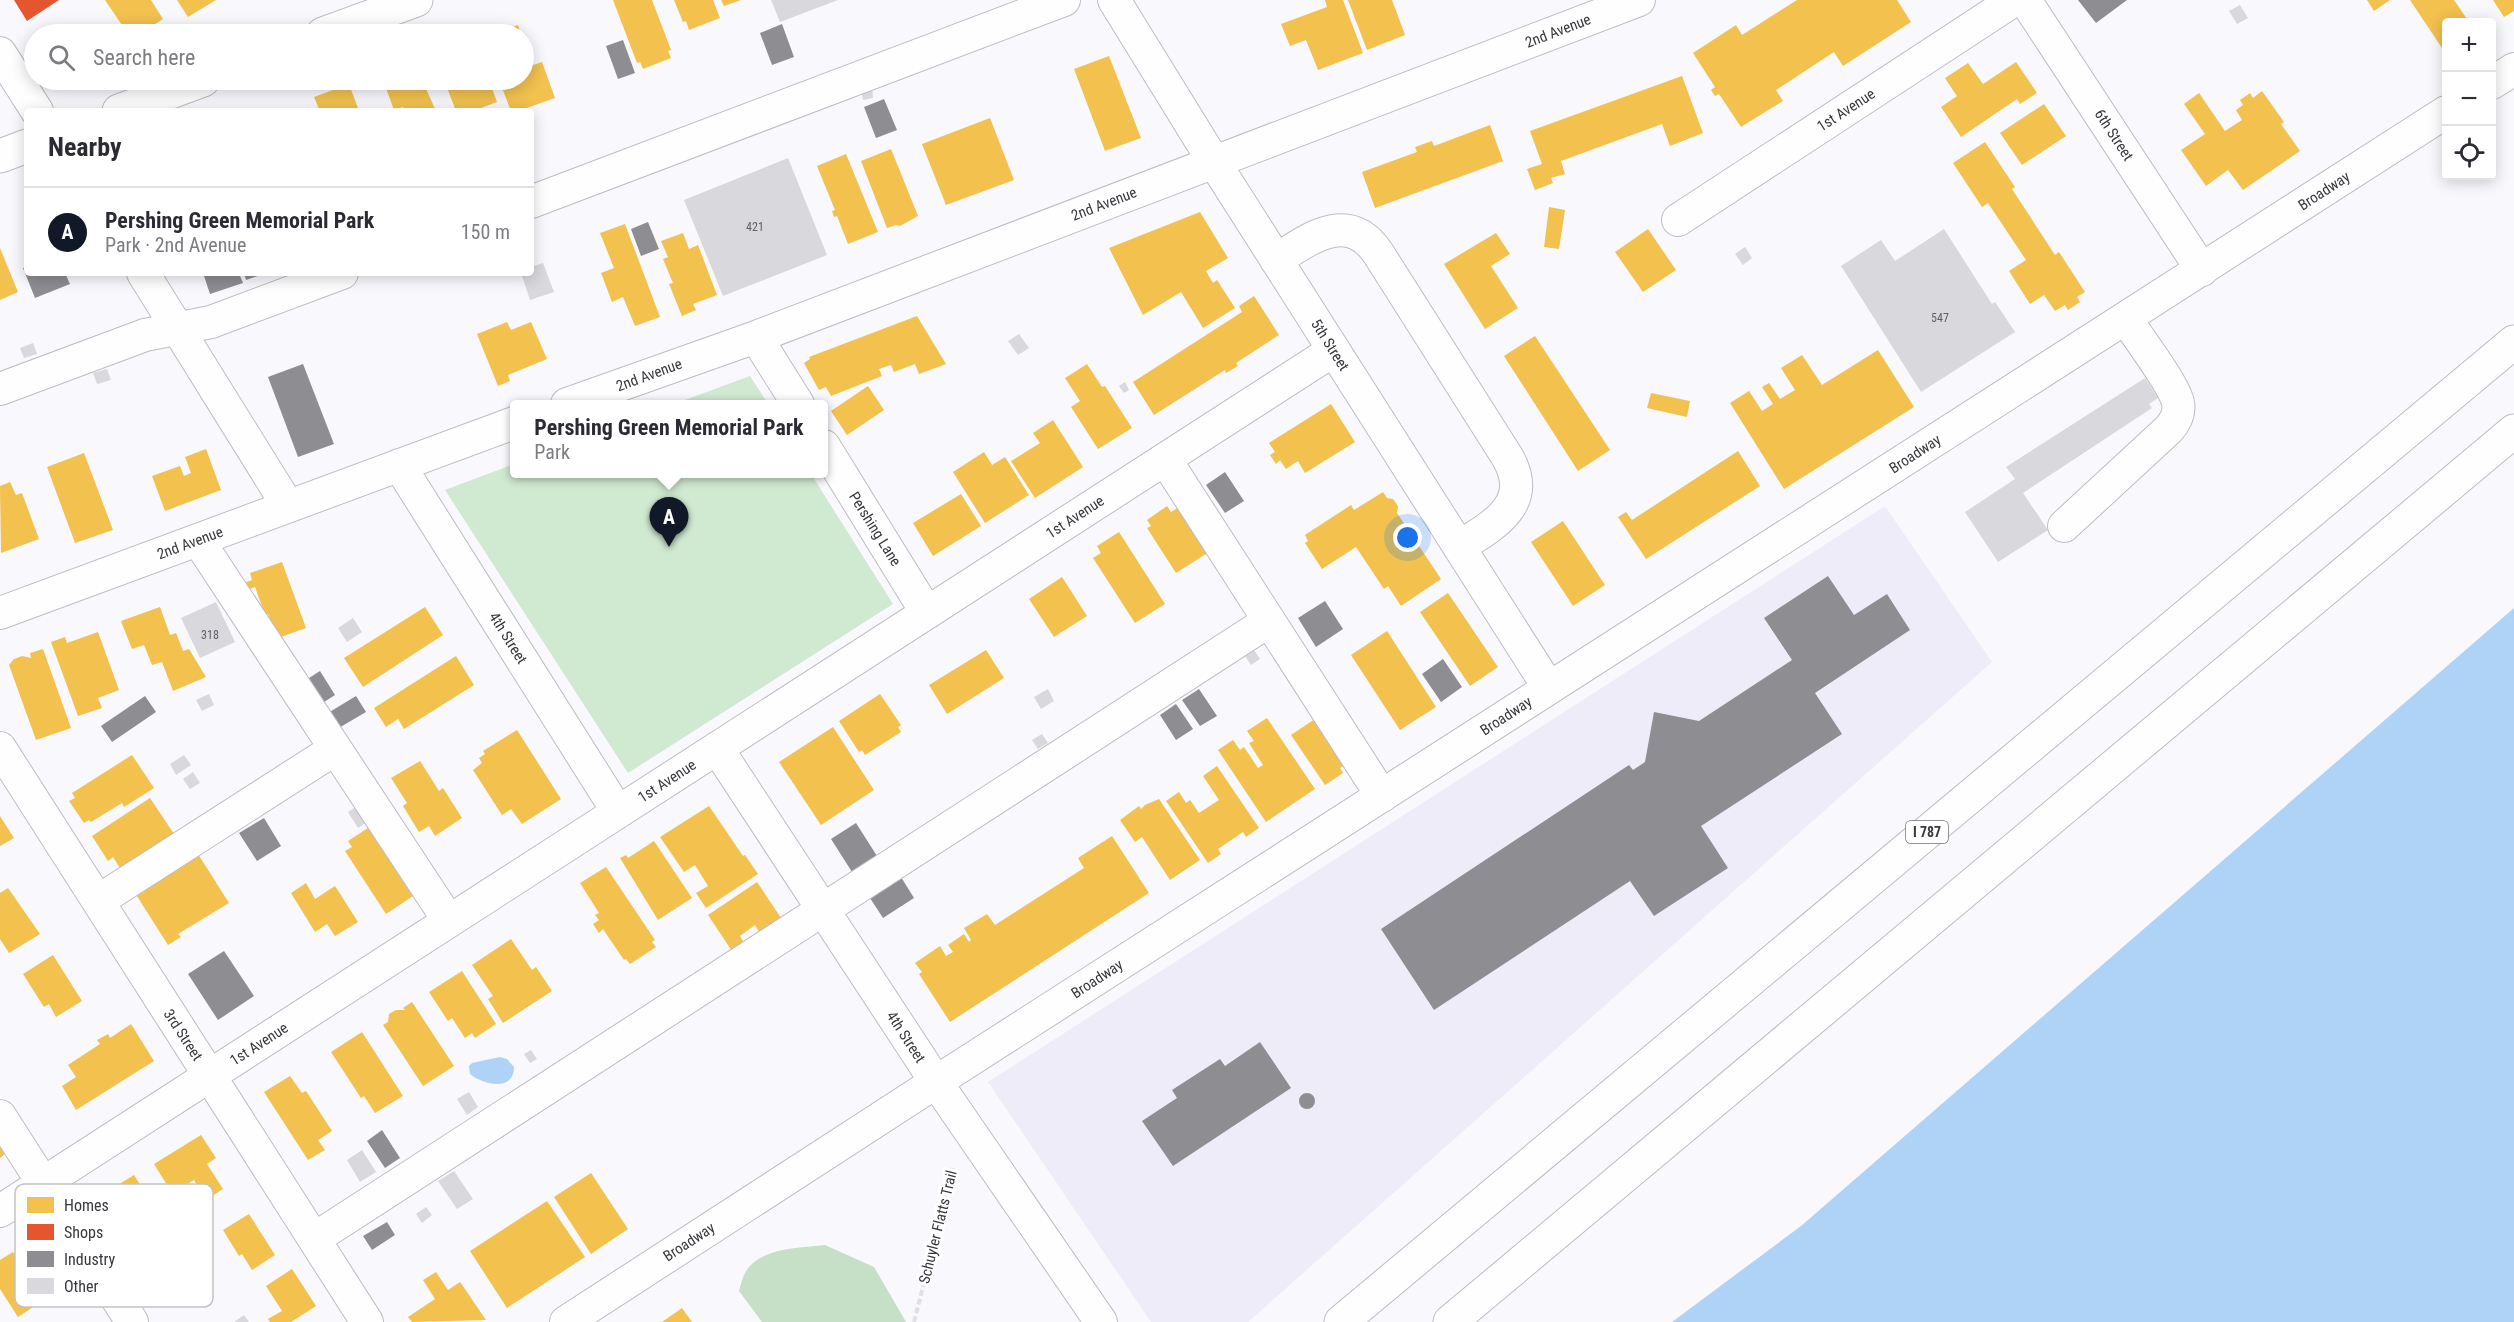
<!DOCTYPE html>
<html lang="en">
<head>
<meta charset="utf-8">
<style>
  body { margin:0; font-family:"Roboto Condensed",sans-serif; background:#f7f7f7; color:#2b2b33 }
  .controls { position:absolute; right:18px; top:18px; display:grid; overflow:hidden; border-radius:6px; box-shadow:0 3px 15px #0003 }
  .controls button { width:54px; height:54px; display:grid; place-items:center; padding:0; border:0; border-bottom:2px solid #e1e1e2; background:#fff; color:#2b2b33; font:30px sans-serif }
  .you { position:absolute; left:1408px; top:538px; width:21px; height:21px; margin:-15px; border:4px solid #fff; border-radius:50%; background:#1a73e8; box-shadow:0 0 0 9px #1a73e833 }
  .badge { display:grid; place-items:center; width:39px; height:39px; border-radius:50%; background:#111827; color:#fff; font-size:20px; font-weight:700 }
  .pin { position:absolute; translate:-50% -50px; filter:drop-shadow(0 2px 3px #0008) }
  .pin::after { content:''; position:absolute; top:32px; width:21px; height:18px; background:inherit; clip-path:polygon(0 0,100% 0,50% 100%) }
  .popup { position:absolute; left:510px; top:400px; width:318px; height:78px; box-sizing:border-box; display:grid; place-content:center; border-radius:6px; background:#fff; filter:drop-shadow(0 2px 4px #0005); font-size:20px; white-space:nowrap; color:#7c7c81 }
  .popup b { font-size:22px; color:#2b2b33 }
  .popup::after { content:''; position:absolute; left:50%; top:100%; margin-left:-12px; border:12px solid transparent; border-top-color:#fff }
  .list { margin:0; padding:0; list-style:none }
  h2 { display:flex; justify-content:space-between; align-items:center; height:78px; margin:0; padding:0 24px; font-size:26px }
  h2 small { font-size:20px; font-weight:400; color:#7c7c81 }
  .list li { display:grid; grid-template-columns:39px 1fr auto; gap:18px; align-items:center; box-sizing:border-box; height:90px; padding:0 24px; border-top:2px solid #e1e1e2 }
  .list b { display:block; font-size:22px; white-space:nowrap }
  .list p { margin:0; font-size:20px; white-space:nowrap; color:#7c7c81 }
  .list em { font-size:20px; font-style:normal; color:#7c7c81 }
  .icon { flex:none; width:33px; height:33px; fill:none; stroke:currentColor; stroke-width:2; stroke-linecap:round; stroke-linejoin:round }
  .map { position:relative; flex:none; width:2514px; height:1322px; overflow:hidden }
  .search { position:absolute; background:#fff; box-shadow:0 3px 15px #0003; left:24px; top:24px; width:510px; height:66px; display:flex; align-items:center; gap:15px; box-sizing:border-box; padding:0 21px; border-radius:33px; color:#7c7c81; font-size:22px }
  .panel { position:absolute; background:#fff; box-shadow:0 3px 15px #0003; left:24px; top:108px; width:510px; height:168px; border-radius:6px }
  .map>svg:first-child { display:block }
  .built { fill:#eeecf9 }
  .green { fill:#d0e9d1 }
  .forest { fill:#c5e0c6 }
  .water { fill:#afd3f7 }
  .homes { fill:#f2c14e }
  .shops { fill:#e4572e }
  .industry { fill:#8d8d92 }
  .building { fill:#d8d8dd }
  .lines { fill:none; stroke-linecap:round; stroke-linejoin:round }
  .minor-casing { stroke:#bdbdc2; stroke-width:34 }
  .major-casing { stroke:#bdbdc2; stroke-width:35 }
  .highway-casing { stroke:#bdbdc2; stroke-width:35 }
  .path { stroke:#e0e0e1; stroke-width:4; stroke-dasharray:6 3; stroke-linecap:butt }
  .minor { stroke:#fefeff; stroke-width:32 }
  .major { stroke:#fefeff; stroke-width:33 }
  .highway { stroke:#fefeff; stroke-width:33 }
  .labels { text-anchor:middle; stroke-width:6; stroke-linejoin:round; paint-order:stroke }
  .number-label { font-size:12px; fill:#605f65 }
  .shield { fill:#fff; stroke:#747377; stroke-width:1.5 }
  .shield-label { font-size:14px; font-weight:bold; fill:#38373d }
  .street-label { font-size:15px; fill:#38373d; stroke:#fff }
  .key { fill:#fff; stroke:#c3c3c5; stroke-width:1.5 }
  .key-label { font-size:16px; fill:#38373d }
</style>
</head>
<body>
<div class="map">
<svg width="2514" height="1322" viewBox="0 0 2514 1322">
  <rect width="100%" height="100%" fill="#f8f8fd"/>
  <path class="built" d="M1885,506L1992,662L1248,1322H1151L988,1082Z"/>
  <path class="green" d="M750,376L768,404H674Z
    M514,464V474H811L893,604L628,773L445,490Z"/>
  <path class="forest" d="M825,1245L874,1267L906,1322H762L739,1291C741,1285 742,1278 745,1273C759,1247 800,1248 825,1245Z"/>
  <path class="water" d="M2514,608V1322H1672L1801,1226Z
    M500,1057L507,1059L514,1067C514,1092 483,1085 470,1074L469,1066L472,1063Z"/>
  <path class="homes" d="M105,0H151L163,19L140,34H128Z
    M177,0H216L188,17Z
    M613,0H652L671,50L668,51L671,58L643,69L640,62L637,63Z
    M674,0H713L720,18L689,30L686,21L683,22Z
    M721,0H741L724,6Z
    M1325,0H1343L1363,53L1318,70L1306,40L1290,46L1281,24L1327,7Z
    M1348,0H1392L1405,35L1367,50Z
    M1797,0H1897L1911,22L1843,66L1834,52L1776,90L1783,101L1741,127L1719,94L1715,96L1711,90L1715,87L1693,53L1736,25L1742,35Z
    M2367,0H2390L2374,11Z
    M2410,0H2454L2469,22H2446V54Z
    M2493,0H2514V11L2504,17Z
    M518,25L521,34H492Z
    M524,41L533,65L542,62L555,98L518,111H511L499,80H524Z
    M1109,56L1141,138L1105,151L1074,69Z
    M2016,62L2037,93L2020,104L2017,99L1961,137L1941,107L1957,96L1945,78L1968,63L1983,84Z
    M1682,76L1703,133L1670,146L1662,124L1561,161L1565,174L1551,178L1553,183L1535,190L1527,169L1542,164L1530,131Z
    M383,80H422L436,111H405L403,107L394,110Z
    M444,80H489L497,102L473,111H456Z
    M349,84L359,111H320L314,97Z
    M2262,91L2284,122L2281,124L2300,151L2243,190L2228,170L2206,186L2181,150L2205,134L2184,104L2199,93L2225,131L2242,120L2236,110L2243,105L2240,100L2250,93L2253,98Z
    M2044,104L2066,136L2022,165L2000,133Z
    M990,118L1014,180L946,205L922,144Z
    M1490,125L1503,161L1375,208L1362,172L1417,152L1415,147L1432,141L1434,146Z
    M1985,142L2015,187L2012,189L2055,255L2059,252L2085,292L2077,297L2080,302L2068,310L2065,305L2055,311L2044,295L2030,304L2009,271L2026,260L1988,203L1982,207L1953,163Z
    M891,149L918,216L900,226L896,225L887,228L861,161Z
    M846,154L878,232L848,244L837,216L834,217L832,211L835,210L817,166Z
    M1549,207L1565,210L1559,249L1544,247Z
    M1200,212L1228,258L1206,271L1213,283L1217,280L1235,308L1203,328L1181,292L1143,315L1109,248Z
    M625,224L660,317L635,326L623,297L612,302L601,273L614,268L600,233Z
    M1648,229L1676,270L1643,292L1615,252Z
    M683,233L689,249L698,245L717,295L693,304L696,310L682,316L669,284L673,283L663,259L668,257L661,241Z
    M1496,233L1510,254L1491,266L1518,308L1485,329L1444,264Z
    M0,248L18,292L0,300Z
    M1254,296L1279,335L1236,363L1238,366L1226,373L1225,370L1154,415L1133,382L1242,312L1239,306Z
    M917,316L946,364L919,374L915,364L894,372L891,365L879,369L882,376L831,396L826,387L819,390L804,363L810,359L809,357Z
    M507,322L511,330L531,322L547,359L508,375L510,381L498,386L477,334Z
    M1535,336L1610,450L1578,471L1504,356Z
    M1878,350L1914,407L1784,489L1730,403L1749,391L1762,411L1773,404L1762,387L1769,383L1780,399L1795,390L1781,368L1802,355L1822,385Z
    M1087,364L1102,387L1105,386L1132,428L1098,449L1071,407L1080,401L1065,378Z
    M868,386L884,410L847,435L831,411Z
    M1651,393L1690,401L1687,417L1647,408Z
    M1331,404L1355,442L1305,473L1298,461L1286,469L1280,460L1276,464L1270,455L1275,452L1269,443Z
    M1053,420L1083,467L1035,498L1011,461L1040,443L1033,433Z
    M206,449L221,490L165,511L152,476L180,466L184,476L191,473L185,457Z
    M1738,451L1760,486L1646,559L1618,517L1626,512L1632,520Z
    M984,452L992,465L1005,457L1029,495L985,523L953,472Z
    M84,453L113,530L75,543L47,467Z
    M10,482L16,495L22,493L39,539L1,553L0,486Z
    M1383,492L1387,498L1393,499L1398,506L1397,513L1441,579L1401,606L1388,586L1384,589L1356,547L1322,569L1305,543L1308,541L1305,535L1351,505L1354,510Z
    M961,494L981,526L933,556L913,523Z
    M1167,506L1171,512L1179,507L1209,552L1176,573L1147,528L1151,526L1147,520Z
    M1563,521L1605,585L1573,606L1531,542Z
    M1119,532L1165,604L1135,623L1093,558L1101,553L1097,546Z
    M282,562L306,628L278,638L268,614L265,615L255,587L247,590L244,583L252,580L250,573Z
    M1062,577L1087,616L1054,637L1029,599Z
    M1448,593L1498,667L1470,686L1420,612Z
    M160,607L170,635L176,633L183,651L189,649L206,677L173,691L162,662L152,665L144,645L132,649L121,621Z
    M425,607L443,635L363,687L344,658Z
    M1387,631L1436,707L1400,730L1351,655Z
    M98,632L119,690L98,698L102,708L78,716L51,642L65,637L67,643Z
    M43,649L71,728L36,740L9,665L14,659L22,656L31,658L30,653Z
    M986,650L1004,678L947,714L929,685Z
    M456,656L474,685L404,729L398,719L386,727L374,708Z
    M880,694L901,725L898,727L901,732L865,755L862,750L859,752L839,721Z
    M1318,717L1348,763L1340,768L1343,773L1325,785L1291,735Z
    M1267,718L1315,789L1266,822L1218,750L1233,740L1240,750L1244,747L1258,768L1263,765L1249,743L1254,741L1247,731Z
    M833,727L874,790L821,825L779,762Z
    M517,730L561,799L522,824L511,809L502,815L473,770L482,763L479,758L485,754L483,751Z
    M132,755L154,788L124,807L122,803L91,822L89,820L84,823L69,801L75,798L72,793Z
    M420,761L439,791L443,788L462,818L435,836L429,826L419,832L403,806L407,803L391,778Z
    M1217,766L1259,828L1246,837L1243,832L1218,849L1221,854L1208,863L1166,801L1179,792L1186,803L1190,800L1199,813L1219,800L1203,776Z
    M150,798L174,834L120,868L113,857L108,861L92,836Z
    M1159,799L1200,860L1170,880L1142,837L1135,842L1120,820L1139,806L1141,809L1145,805Z
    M709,806L743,856L745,855L758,874L706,908L696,893L708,886L695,865L684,872L660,837Z
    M0,816L14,838L0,846Z
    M371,826L416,894L386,914L345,851L352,847L348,841Z
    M1112,836L1149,893L950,1022L919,974L922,972L915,963L940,946L946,956L953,952L948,945L964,934L969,942L971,940L964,928L987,914L995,925L1084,868L1078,858Z
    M654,841L692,898L658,920L620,858L626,855L628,858Z
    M198,854L229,903L178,934L181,937L168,945L135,893Z
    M606,867L655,940L652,942L656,947L630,964L626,959L624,960L603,929L599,933L593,924L599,920L595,915L599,913L580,883Z
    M757,882L783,921L761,935L755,925L740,936L744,943L732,951L708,915Z
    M306,883L315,899L335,886L358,922L335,936L327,924L315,932L291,893Z
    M8,888L40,934L9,953L0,939V893Z
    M511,939L532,970L536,967L552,991L503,1023L488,999L493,996L472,965Z
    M53,955L82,1001L56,1017L49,1004L44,1007L23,974Z
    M462,971L496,1024L475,1038L472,1033L465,1038L452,1018L448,1021L429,992Z
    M412,1002L454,1066L423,1086L383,1025L388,1022L389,1014L396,1010H405L403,1008Z
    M131,1024L154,1061L76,1110L62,1086L76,1077L68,1065L100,1044L97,1040L108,1034L110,1038Z
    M362,1032L403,1096L375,1113L364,1096L361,1098L331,1052Z
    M290,1076L302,1093L306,1091L332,1131L318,1140L325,1150L308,1160L264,1092Z
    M201,1135L216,1158L207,1164L223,1189L206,1200L194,1180L179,1189L176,1184L169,1188L154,1164Z
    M0,1144L6,1153L0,1158Z
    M591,1173L628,1229L591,1254L554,1197Z
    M134,1175L161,1218L135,1234L108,1191Z
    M104,1194L133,1240L127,1243L140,1265L120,1277L78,1211Z
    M547,1201L585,1257L507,1308L470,1251Z
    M249,1214L275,1255L252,1270L242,1254L239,1256L223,1230Z
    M13,1252L44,1300L18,1317L0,1289V1260Z
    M292,1269L316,1306L291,1322H270L268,1319L282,1311L266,1286Z
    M436,1272L448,1290L460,1282L486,1320L412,1322L408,1317L435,1299L423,1280Z
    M682,1308L692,1322H662Z"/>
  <path class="shops" d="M14,0H59L27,21Z"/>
  <path class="industry" d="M2078,0H2127L2096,23Z
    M782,24L794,57L772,65L760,33Z
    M623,40L635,73L618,79L606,46Z
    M884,99L897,130L876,138L864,107Z
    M648,222L659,249L641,256L631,229Z
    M27,267V273H65L70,284L35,298L23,268Z
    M203,273H239L243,283L210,294Z
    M244,273H266L246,280Z
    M303,364L334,444L298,457L268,377Z
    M1225,472L1244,501L1225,513L1206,485Z
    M1828,576L1854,615L1887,594L1910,630L1815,693L1842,734L1701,826L1728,868L1654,916L1630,881L1434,1010L1381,929L1629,765L1633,770L1645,762L1654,712L1699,721L1792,660L1764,618Z
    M1325,601L1343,629L1316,647L1298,618Z
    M1443,659L1462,687L1441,702L1422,674Z
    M320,671L335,695L321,704L306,680Z
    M1199,689L1217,716L1200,726L1182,700Z
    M145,696L156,712L112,742L101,726Z
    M356,696L366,712L337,729L328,713Z
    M1176,704L1193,729L1176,740L1160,715Z
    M264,818L281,846L257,861L239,833Z
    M856,823L877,856L852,872L831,839Z
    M901,877L914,898L883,918L870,898Z
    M224,951L254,996L218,1020L188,974Z
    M1260,1042L1291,1088L1173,1166L1142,1121L1177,1098L1172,1090L1220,1059L1225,1066Z
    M1299 1101a8 8 0 1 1 16 0a8 8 0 1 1-16 0Z
    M382,1130L400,1158L385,1168L367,1141Z
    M387,1222L395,1235L372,1250L363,1236Z"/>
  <path class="building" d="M771,0H838L780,22Z
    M2240,5L2248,18L2237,24L2229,11Z
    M872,87L873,98L863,100L861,88Z
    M788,158L827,255L723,296L684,200Z
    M1944,229L1992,304L1995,302L2015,332L1921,392L1841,266L1881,240L1895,261Z
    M1745,247L1752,258L1743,265L1735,254Z
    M543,263L554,292L530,300L521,273H531V267Z
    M1019,334L1029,348L1018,355L1008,341Z
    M33,343L37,354L24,358L20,348Z
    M107,369L111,380L97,384L93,373Z
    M2145,378L2158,398L2149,404L2152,408L2023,493L2048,530L1998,562L1965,512L2015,479L2006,467Z
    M1125,382L1129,390L1124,393L1119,386Z
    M216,602L235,642L200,658L181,618Z
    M353,618L362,632L347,642L338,628Z
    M1254,650L1260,659L1251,665L1245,656Z
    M1048,689L1054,701L1041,709L1034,697Z
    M209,694L214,705L202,711L196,700Z
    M1042,734L1048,743L1038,749L1032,740Z
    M184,755L191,765L176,775L170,764Z
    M193,772L200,783L190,789L183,779Z
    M357,806L367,822L358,828L348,812Z
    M531,1050L537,1059L530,1063L524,1054Z
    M469,1092L478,1107L467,1115L457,1099Z
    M362,1150L376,1172L360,1182L347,1160Z
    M454,1171L473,1199L457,1209L438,1181Z
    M426,1207L432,1215L422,1223L416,1214Z
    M183,1223L188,1231L178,1238L173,1230Z
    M244,1315L249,1322H234Z"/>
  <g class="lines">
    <g class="minor-casing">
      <path id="minor" d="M1114,0L1214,162L1549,688
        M2025,0L2202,270
        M0,53L37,111
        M2492,83L2514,69
        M531,202L1064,0
        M1678,220L2014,0
        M1276,260C1309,239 1348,209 1378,253L1508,458C1534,505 1492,526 1459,547
        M143,273L288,506
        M756,337L798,404
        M0,389L145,335L211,322L342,273
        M567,404L756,337L1639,0
        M824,446L927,613
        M1165,459L1382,796
        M399,465L618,812
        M2064,526L2169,429C2175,422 2180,413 2178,403C2175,386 2137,336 2126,319
        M198,540L449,921
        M0,613L514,423
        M0,748L367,1322
        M717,748L936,1082L1101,1322
        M98,901L335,749
        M0,1116L132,1322
        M0,1211L1334,350
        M314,1239L1269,621
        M566,1322L936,1082L2446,112"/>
    </g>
    <g class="major-casing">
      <path id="major" d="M323,34L416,0
        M119,111L203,80
        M0,156L27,146"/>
    </g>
    <g class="highway-casing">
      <path id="highway" d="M1341,1322L2514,342
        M1450,1322L2514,431"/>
    </g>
    <path class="path" d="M914,1322L954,1165"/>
    <use href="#minor" class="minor"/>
    <use href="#major" class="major"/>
    <use href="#highway" class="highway"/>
  </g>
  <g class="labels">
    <g class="number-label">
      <text x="755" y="231">421</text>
      <text x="1940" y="322">547</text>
      <text x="210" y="639">318</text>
    </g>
    <rect class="shield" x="1906" y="821" width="42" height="22" rx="4.5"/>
    <g class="shield-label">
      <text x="1927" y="837">I 787</text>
    </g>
    <g class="street-label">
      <text transform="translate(1558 31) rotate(-21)" y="5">2nd Avenue</text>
      <text transform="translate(1846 110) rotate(-33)" y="5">1st Avenue</text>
      <text transform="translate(2114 135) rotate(57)" y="5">6th Street</text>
      <text transform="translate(2324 191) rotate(-33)" y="5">Broadway</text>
      <text transform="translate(1104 204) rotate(-21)" y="5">2nd Avenue</text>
      <text transform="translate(1330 345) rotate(58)" y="5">5th Street</text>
      <text transform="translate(649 375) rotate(-20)" y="5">2nd Avenue</text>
      <text transform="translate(1915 454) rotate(-33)" y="5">Broadway</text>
      <text transform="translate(1075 517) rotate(-33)" y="5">1st Avenue</text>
      <text transform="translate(875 529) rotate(58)" y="5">Pershing Lane</text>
      <text transform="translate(190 543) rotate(-20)" y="5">2nd Avenue</text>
      <text transform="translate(508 638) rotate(58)" y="5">4th Street</text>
      <text transform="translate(1506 716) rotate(-33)" y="5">Broadway</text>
      <text transform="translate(667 781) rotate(-33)" y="5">1st Avenue</text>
      <text transform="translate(1097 979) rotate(-33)" y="5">Broadway</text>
      <text transform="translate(183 1035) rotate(57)" y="5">3rd Street</text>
      <text transform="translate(906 1037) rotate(57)" y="5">4th Street</text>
      <text transform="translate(259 1044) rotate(-33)" y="5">1st Avenue</text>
      <text transform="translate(938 1227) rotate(-76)" y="5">Schuyler Flatts Trail</text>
      <text transform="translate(689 1242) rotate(-33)" y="5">Broadway</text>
    </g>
  </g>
  <rect x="15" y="1184" width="198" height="123" rx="9" class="key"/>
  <rect x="27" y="1197" width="27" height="16" fill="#f2c14e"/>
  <rect x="27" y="1224" width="27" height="16" fill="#e4572e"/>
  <rect x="27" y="1251" width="27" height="16" fill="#8d8d92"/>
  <rect x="27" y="1278" width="27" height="16" fill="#d8d8dd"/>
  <g class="key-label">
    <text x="64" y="1211">Homes</text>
    <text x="64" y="1238">Shops</text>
    <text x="64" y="1265">Industry</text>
    <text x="64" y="1292">Other</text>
  </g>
</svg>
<div class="controls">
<button>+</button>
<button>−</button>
<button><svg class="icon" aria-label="locate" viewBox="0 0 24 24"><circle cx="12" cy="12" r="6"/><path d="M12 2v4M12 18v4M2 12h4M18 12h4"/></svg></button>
</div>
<div class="you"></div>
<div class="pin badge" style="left:669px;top:547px">A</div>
<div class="popup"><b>Pershing Green Memorial Park</b>Park</div>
<div class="search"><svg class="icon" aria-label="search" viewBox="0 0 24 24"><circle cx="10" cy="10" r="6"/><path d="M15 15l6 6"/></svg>Search here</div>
<section class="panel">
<h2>Nearby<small></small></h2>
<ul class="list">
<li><span class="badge">A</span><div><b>Pershing Green Memorial Park</b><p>Park · 2nd Avenue</p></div><em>150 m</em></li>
</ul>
</section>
</div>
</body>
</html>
